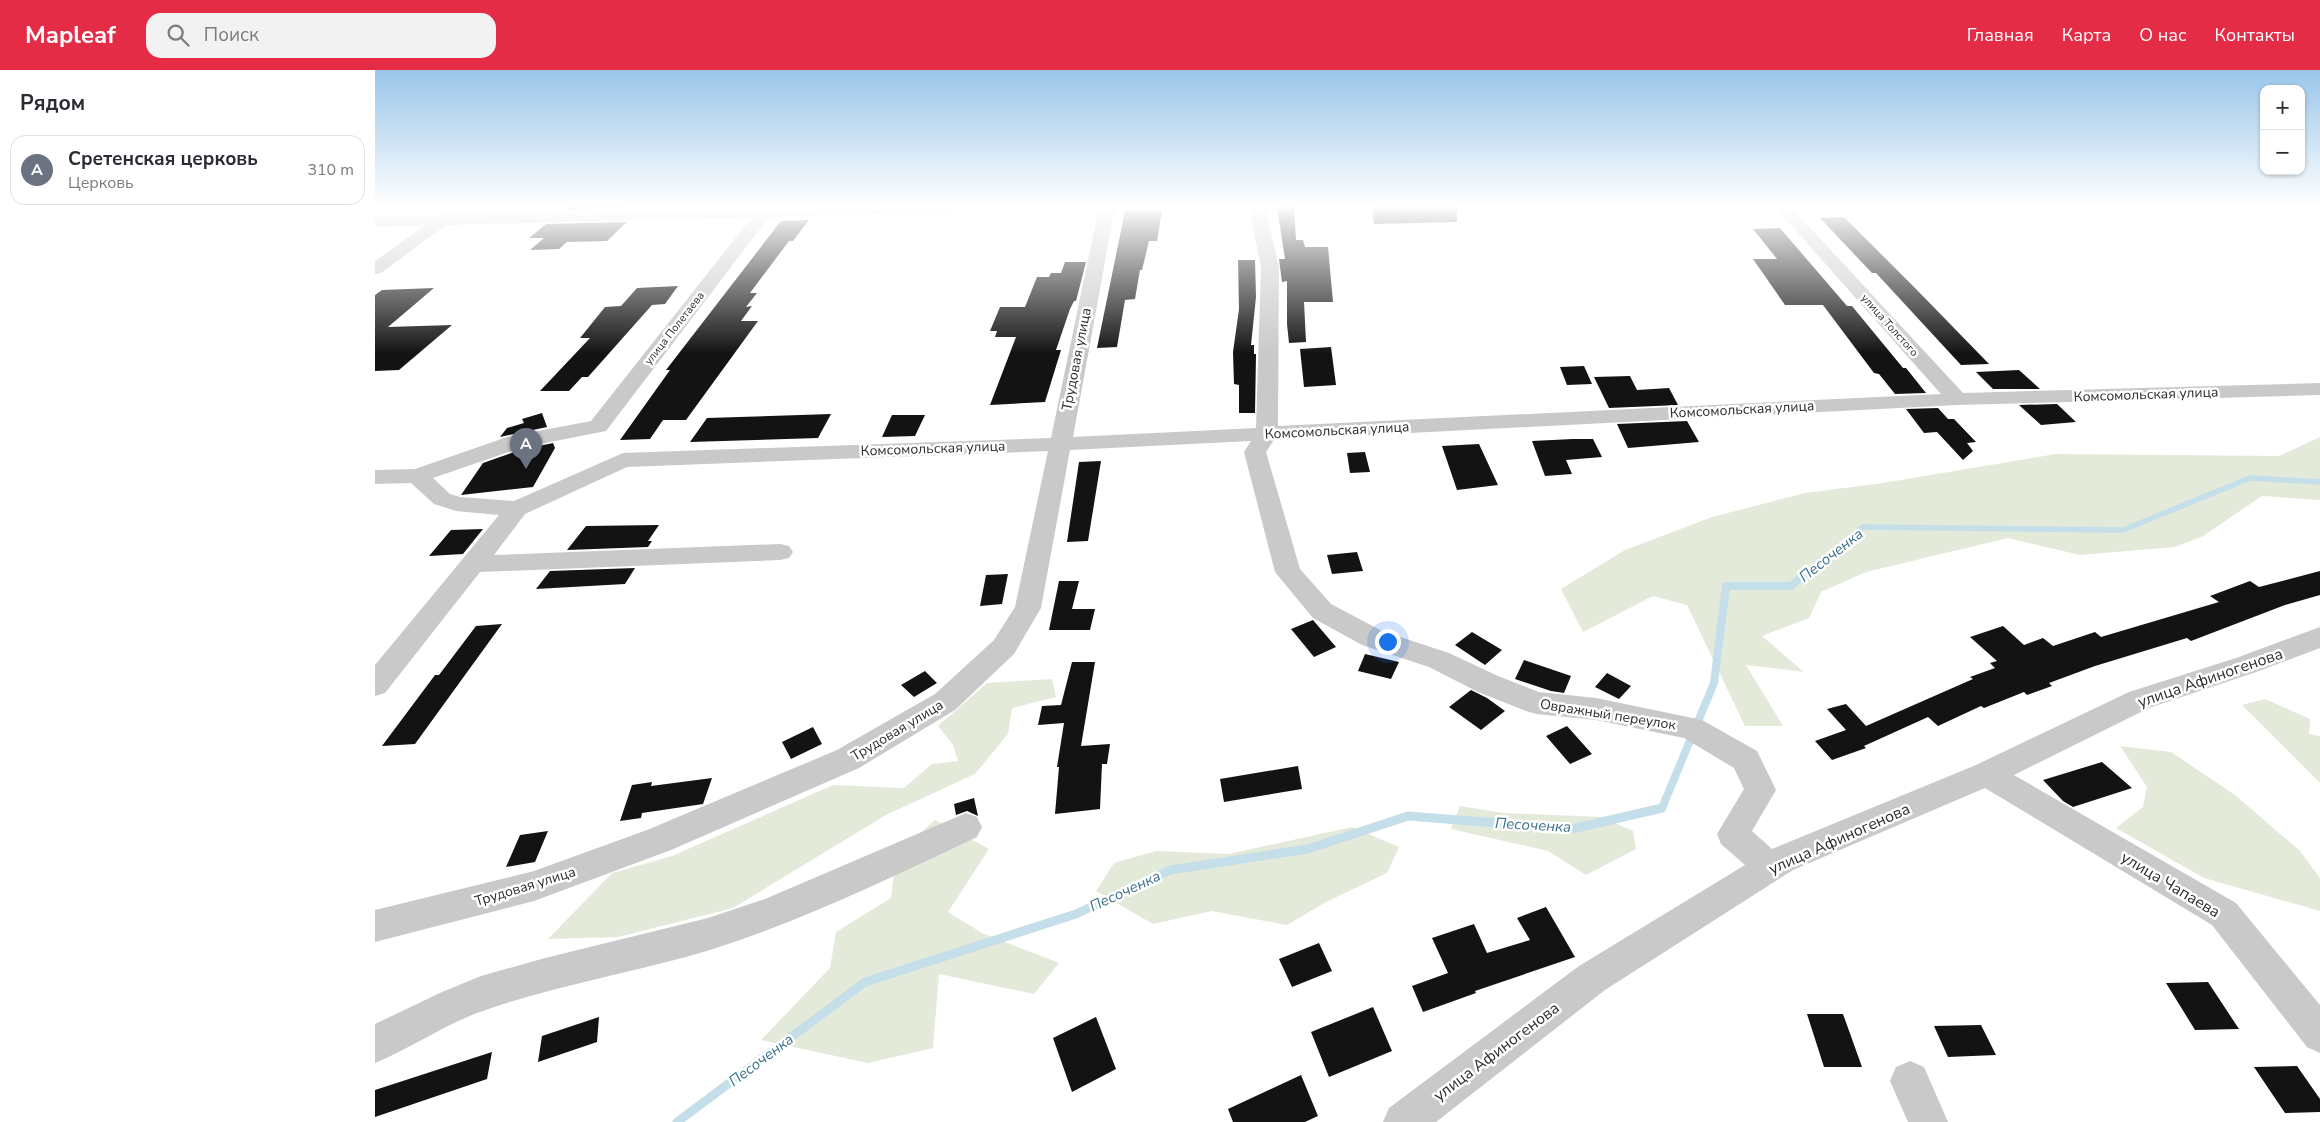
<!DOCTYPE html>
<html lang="ru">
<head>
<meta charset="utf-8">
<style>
  body { margin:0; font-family:"Nunito Sans",sans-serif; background:#f2f2f3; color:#2b2b33 }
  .controls { position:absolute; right:15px; top:15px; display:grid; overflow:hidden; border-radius:10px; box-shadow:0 1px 4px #0004 }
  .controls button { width:45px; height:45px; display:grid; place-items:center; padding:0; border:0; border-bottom:1px solid #e1e1e2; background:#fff; color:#2b2b33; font:25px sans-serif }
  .you { position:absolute; left:1012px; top:571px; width:18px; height:18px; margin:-12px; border:4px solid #fff; border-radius:50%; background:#1a73e8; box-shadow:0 0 0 8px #1a73e833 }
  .badge { display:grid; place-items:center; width:32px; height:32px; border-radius:50%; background:#e42c47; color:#fff; font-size:16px; font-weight:700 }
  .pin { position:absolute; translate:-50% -41px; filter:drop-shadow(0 1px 2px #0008) }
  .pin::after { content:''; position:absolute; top:26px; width:18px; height:15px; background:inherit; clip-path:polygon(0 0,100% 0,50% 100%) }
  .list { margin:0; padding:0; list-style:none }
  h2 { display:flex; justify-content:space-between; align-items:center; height:65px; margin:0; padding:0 20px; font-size:21px }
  h2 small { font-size:16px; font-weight:400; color:#7c7c81 }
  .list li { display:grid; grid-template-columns:32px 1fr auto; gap:15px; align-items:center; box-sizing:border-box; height:70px; margin:0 10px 10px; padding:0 10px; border:1px solid #e1e1e2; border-radius:15px }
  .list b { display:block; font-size:19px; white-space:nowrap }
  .list p { margin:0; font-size:16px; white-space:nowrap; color:#7c7c81 }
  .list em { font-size:16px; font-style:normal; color:#7c7c81 }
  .icon { flex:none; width:28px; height:28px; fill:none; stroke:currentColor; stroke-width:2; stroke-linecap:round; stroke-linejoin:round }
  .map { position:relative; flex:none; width:1945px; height:1052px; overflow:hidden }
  header { display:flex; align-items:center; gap:30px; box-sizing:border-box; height:70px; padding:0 25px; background:#e42c47; color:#fff }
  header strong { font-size:24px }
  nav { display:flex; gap:28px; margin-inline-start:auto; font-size:18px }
  .search { width:350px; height:45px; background:#f2f2f3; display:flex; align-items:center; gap:12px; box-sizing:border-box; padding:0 18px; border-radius:15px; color:#7c7c81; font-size:19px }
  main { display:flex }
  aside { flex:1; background:#fff }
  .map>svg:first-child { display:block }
  .green { fill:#e3ead9 }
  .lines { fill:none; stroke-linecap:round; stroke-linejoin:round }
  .stream-far2 { stroke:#c4deea; stroke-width:5.5 }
  .stream-far1 { stroke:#c4deea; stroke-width:8 }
  .stream { stroke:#c4deea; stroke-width:9 }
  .building { fill:#131313 }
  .minor { fill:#c9c9c9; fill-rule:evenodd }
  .labels { text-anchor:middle; stroke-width:5; stroke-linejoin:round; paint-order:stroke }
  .far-street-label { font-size:11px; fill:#2c2c2c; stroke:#fff }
  .street-label { font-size:14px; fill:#2c2c2c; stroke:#fff }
  .water-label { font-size:15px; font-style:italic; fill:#3b738c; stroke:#fff }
  .near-street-label { font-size:16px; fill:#2c2c2c; stroke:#fff }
</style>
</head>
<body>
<header>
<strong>Mapleaf</strong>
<div class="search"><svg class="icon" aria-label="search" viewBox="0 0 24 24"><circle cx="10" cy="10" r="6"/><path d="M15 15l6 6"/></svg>Поиск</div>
<nav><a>Главная</a><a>Карта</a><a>О нас</a><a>Контакты</a></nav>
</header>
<main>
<aside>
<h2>Рядом<small></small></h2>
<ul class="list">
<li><span class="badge" style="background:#6b7280">A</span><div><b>Сретенская церковь</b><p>Церковь</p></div><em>310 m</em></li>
</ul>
</aside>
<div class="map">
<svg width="1945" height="1052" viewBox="0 0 1945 1052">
  <rect width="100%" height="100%" fill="#fff"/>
  <path class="green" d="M1945,367V430L1887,426L1828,466L1800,477L1705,485L1633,468L1491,502L1446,522L1434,548L1387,566L1429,602L1371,595L1408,656H1370L1312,535L1278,526L1208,562L1186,519L1250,480L1337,447L1430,423L1508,413L1681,384L1904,386Z
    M677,609L681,627L637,638L633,664L600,704L511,745L358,838L243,867L173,869L237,803L297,786L458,715L529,718L557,694L583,691L578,675L563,656L612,613Z
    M1890,629L1935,649L1934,664L1945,666V713L1867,635Z
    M1745,676L1796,682L1860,725L1925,781L1945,808V841L1829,808L1741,758L1768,737L1772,717Z
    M1085,736L1128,743L1226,747L1258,761L1261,779L1211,805L1173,781L1076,759Z
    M560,750L614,779L573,842L607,863L684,893L659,924L564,904L558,978L493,993L386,970L455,898L461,862L516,828L521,785Z
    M977,757L1024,777L1012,803L951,832L912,855L837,841L778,854L721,821L739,793L781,781L854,784Z"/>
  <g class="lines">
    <path class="stream-far2" d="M1447,490L1488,457L1748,460L1875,408L1945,412"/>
    <path class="stream-far1" d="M1283,739L1287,738L1339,613L1351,516H1416L1449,489"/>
    <path class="stream" d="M302,1052L490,912L701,844L795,800L933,779L1033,746L1197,759L1287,738"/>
  </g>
  <path class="building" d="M192,137H268L188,140Z
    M902,137H919L921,170H928L930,177H953L958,232H929L931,272L914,273L912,254V211L907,212L904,189H910Z
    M997,137H1082V152L999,154Z
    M787,140L782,171H774L767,200H765L760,229L750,230L742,277L722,278L750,141Z
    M1469,147L1543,221L1614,294L1586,295L1501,203H1497L1445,148Z
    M434,150L418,171H414L375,223H382L371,237L377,236L366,251H383L311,350H288L275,369L245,370L295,300H291L406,151Z
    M252,152L232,171L192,172L184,179L155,180L169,168H154L171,154Z
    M1405,158L1472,236H1477L1528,298H1531L1551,323L1520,324L1504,304L1499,303L1448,235H1410L1378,189H1402L1378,159Z
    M863,190H880L881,227L876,275H879V284H881L880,343H864V315L859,314L858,282L864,239Z
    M690,192H711L701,231H699L695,239L681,280H686L670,332L615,335L641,267H620L622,261H615L625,237H650L662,207H674L676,203H686Z
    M303,216L290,234L277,235L213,307H207L194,321H165L215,268H205L230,237L246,236L262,218Z
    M59,218L13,257L77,255L24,300L0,301V225L7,220Z
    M956,277L961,315L929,317L925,279Z
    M1209,296L1217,314L1192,315L1185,297Z
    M1644,300L1665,319H1618L1601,302Z
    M1255,306L1262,320L1294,318L1303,335L1234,338L1219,307Z
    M1682,334L1701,352L1666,355L1644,335Z
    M1563,338L1573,349H1579L1601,372L1592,373L1598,381L1588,390L1562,362L1549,363L1531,339Z
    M167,343L172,357L125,367L132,358L149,353L147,349Z
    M456,344L443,368L315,372L332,348Z
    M517,345H550L540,366L507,367Z
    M1312,351L1324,372L1253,378L1242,354Z
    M1198,369H1218L1227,387L1191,390L1197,404L1170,406L1157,371Z
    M178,373L180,378L158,417L86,425L108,393L145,380Z
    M1104,374L1123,415L1082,420L1067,376Z
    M990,382L995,402L975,403L972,383Z
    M726,391L713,471L692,472L704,392Z
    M284,455L273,471H277L273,477L192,480L211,456Z
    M108,459L88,484L54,486L76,460Z
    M982,482L988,501L957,504L952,485Z
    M260,498L250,514L161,519L175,501Z
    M1945,501V525L1910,535L1816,571L1812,568L1720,596L1674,613L1677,616L1652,625L1649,622L1609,638L1606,636L1563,656L1553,647L1489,676L1491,678L1457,690L1440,671L1471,660L1452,639L1471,634L1491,656L1598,609L1595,607L1620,598L1615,593L1622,591L1595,567L1628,556L1649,575L1668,568L1678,576L1720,562L1726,567L1844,532L1835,526L1875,511L1884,517Z
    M633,504L627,534L605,536L611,505Z
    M684,511H704L697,539H720L715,560H674Z
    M938,550L961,577L939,587L916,559Z
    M127,554L40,674L7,676L60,605H64L101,556Z
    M1097,562L1127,580L1110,595L1080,575Z
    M990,584L1024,592L1016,609L983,601Z
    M1149,590L1196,606L1189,623L1176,621L1140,609Z
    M697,592H720L706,676L735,674L732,694H727L725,739L680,744L684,697H682L689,653L663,655L667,636L686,635Z
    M550,601L562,613L539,627L526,615Z
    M1232,603L1256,616L1244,629L1220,617Z
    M1096,620L1112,628L1130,641L1106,660L1074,637Z
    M1192,656L1217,684L1195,694L1171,666Z
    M438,657L447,674L416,689L407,672Z
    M1727,692L1757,718L1698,737L1688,731L1668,710Z
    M923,696L927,719L849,732L845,709Z
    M337,708L328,734L267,743L266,748L245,751L257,715L277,712L276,716Z
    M599,728L603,746L592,741L581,745L579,734Z
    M173,761L160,792L131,797L145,765Z
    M1171,837L1200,887L1100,921L1101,923L1048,942L1037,916L1073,903L1057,868L1099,854L1112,883L1155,870L1142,848Z
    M944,873L957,901L917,917L904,889Z
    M1833,912L1864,959L1820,960L1791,913Z
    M998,937L1017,981L954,1007L936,962Z
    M1432,944H1468L1487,997H1449Z
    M224,947L222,972L163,992L167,966Z
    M721,947L741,999L697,1022L678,968Z
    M1606,955L1621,985L1573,987L1559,956Z
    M117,982L112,1009L0,1047V1020Z
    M1922,996L1945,1029V1042L1910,1043L1879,997Z
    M926,1005L943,1046L930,1052H858L853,1039Z"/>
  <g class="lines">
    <path class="minor" d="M385,137H585L583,140L577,142L394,147L231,361L145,378L58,408L75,424L85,427L139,431L248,383L676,368L724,137H740L698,367L881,358L886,197L874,137H890L904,197L903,356L1566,324L1400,137H1416L1588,323L1945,313V325L1582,335L899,370L891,382L925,499L956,534L1007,561L1074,583L1123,606L1164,622L1221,628L1327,650L1382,681L1401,720L1377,761L1397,779L1601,695L1754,622L1861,588L1945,557V578L1881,602L1774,638L1639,705L1861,833L1945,935V983L1932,977L1837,855L1610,718L1418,800L1230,920L1061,1052H1008L1014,1038L1204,896L1370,795L1346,774L1342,764L1369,719L1359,698L1309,668L1221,650L1161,644L1151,641L1103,622L1054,597L987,575L938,548L900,502L869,382L876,371L695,380L666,538L639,584L580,640L484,698L296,780L159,831L0,872V840L159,801L272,760L462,680L560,624L619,570L640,537L673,381L252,397L150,444L119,485L405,474L414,476L418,482L414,488L405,490L105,502L10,623L0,626V595L124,445L81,441L59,434L36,413L0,414V400L40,399L132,367L216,351L377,147L71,155L6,203L0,204V191L49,156L0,157V147L63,145L70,143L76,145Z
      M591,743L602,747L607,757L602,767C515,808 427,851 335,880C259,903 180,915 105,942C69,955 36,978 0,993V954L67,922L106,906L170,888L333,848L390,829Z
      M1535,991L1549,997L1573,1052H1533L1515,1011L1521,997Z"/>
  </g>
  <linearGradient id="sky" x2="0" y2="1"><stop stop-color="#99c5e9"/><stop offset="0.48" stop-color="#fff"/><stop offset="1" stop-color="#fff" stop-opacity="0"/></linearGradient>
  <rect width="1945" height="284" fill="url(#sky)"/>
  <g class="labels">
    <g class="far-street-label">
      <text transform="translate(1515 255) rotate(48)" y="4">улица Толстого</text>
      <text transform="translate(299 258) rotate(-52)" y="4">улица Полетаева</text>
    </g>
    <g class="street-label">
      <text transform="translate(701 289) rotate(-79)" y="5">Трудовая улица</text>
      <text transform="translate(1771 324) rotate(-2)" y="5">Комсомольская улица</text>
      <text transform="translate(1367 339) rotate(-3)" y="5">Комсомольская улица</text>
      <text transform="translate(962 360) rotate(-3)" y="5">Комсомольская улица</text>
      <text transform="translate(558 378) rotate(-2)" y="5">Комсомольская улица</text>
      <text transform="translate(1233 644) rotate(9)" y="5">Овражный переулок</text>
      <text transform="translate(522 660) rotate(-31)" y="5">Трудовая улица</text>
      <text transform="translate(150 816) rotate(-17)" y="5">Трудовая улица</text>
    </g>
    <g class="water-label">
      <text transform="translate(1456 485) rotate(-38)" y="5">Песоченка</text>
      <text transform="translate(1158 755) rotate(3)" y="5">Песоченка</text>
      <text transform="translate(750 821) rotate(-25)" y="5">Песоченка</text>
      <text transform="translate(386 990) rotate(-37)" y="5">Песоченка</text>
    </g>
    <g class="near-street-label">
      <text transform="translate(1835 607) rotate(-19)" y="6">улица Афиногенова</text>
      <text transform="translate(1464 768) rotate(-24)" y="6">улица Афиногенова</text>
      <text transform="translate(1796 814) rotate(31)" y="6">улица Чапаева</text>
      <text transform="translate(1121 981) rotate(-37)" y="6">улица Афиногенова</text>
    </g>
  </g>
</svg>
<div class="controls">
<button>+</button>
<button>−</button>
</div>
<div class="you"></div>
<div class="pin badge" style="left:151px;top:399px;background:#6b7280">A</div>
</div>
</main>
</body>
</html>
